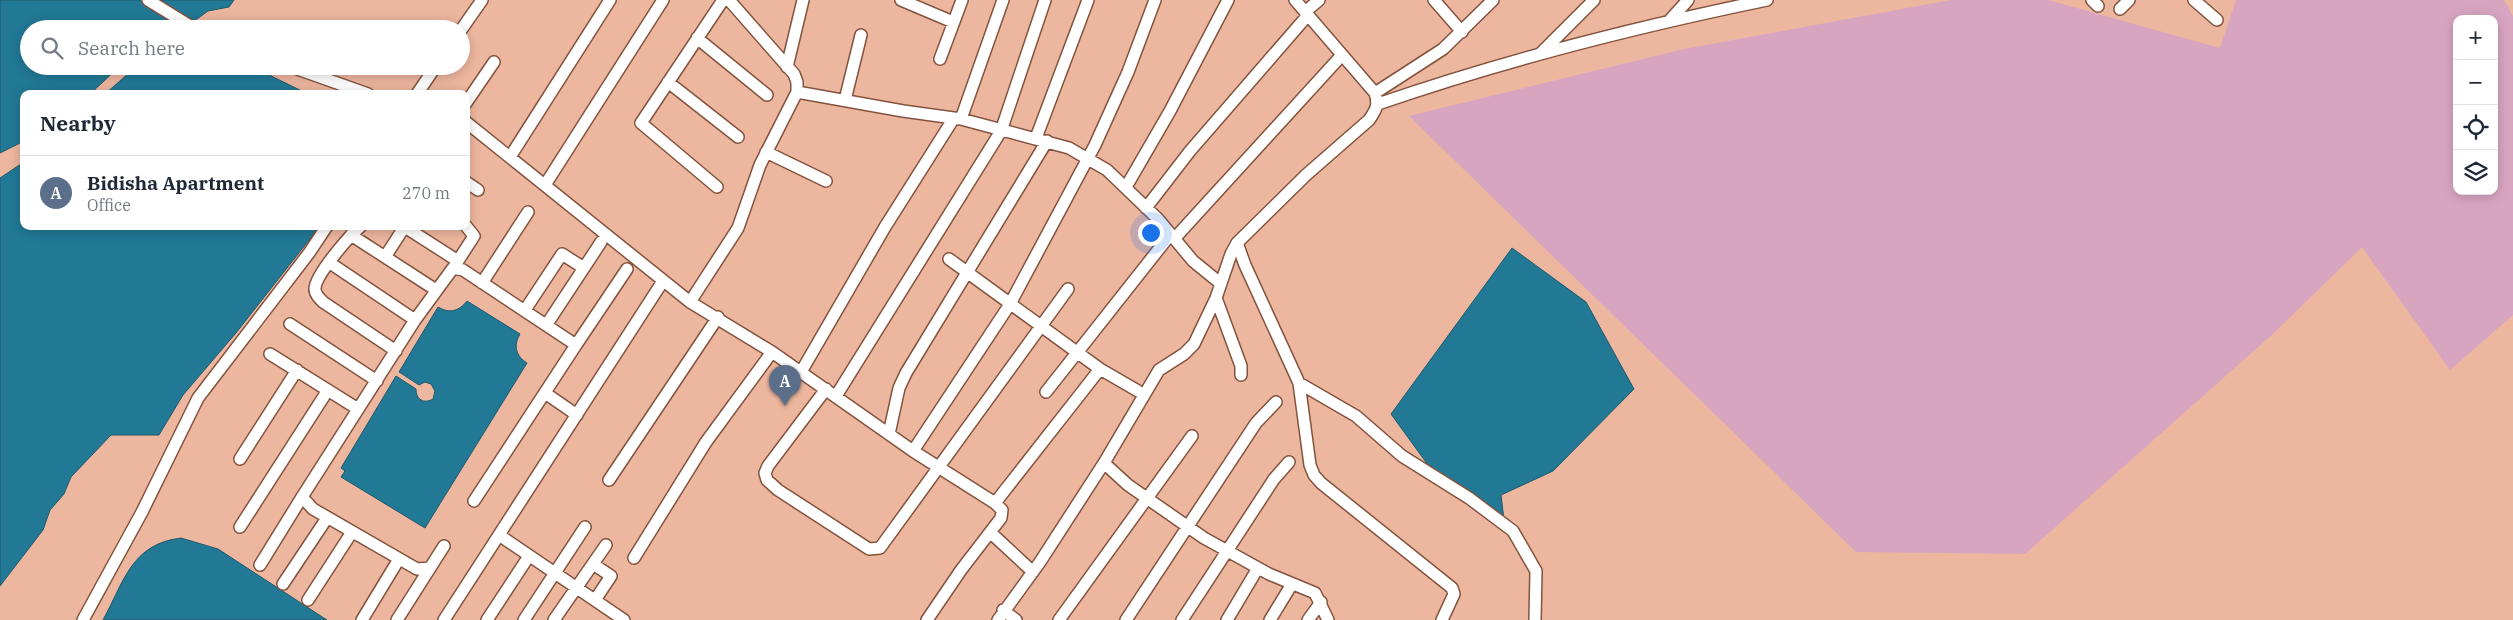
<!DOCTYPE html>
<html lang="en">
<head>
<meta charset="utf-8">
<style>
  body { margin:0; font-family:"IBM Plex Serif",serif; background:#f6f6f7; color:#1f2937 }
  .controls { position:absolute; right:15px; top:15px; display:grid; overflow:hidden; border-radius:10px; box-shadow:0 2px 12px #0003 }
  .controls button { width:45px; height:45px; display:grid; place-items:center; padding:0; border:0; border-bottom:1px solid #e0e1e3; background:#fff; color:#1f2937; font:25px sans-serif }
  .you { position:absolute; left:1150px; top:232px; width:18px; height:18px; margin:-12px; border:4px solid #fff; border-radius:50%; background:#1a73e8; box-shadow:0 0 0 8px #1a73e833 }
  .badge { display:grid; place-items:center; width:32px; height:32px; border-radius:50%; background:#26657b; color:#fff; font-size:16px; font-weight:700 }
  .pin { position:absolute; translate:-50% -41px; filter:drop-shadow(0 1px 2px #0008) }
  .pin::after { content:''; position:absolute; top:26px; width:18px; height:15px; background:inherit; clip-path:polygon(0 0,100% 0,50% 100%) }
  .list { margin:0; padding:0; list-style:none }
  h2 { display:flex; justify-content:space-between; align-items:center; height:65px; margin:0; padding:0 20px; font-size:21px }
  h2 small { font-size:16px; font-weight:400; color:#747a83 }
  .list li { display:grid; grid-template-columns:32px 1fr auto; gap:15px; align-items:center; box-sizing:border-box; height:75px; padding:0 20px; border-top:1px solid #e0e1e3 }
  .list b { display:block; font-size:19px; white-space:nowrap }
  .list p { margin:0; font-size:16px; white-space:nowrap; color:#747a83 }
  .list em { font-size:16px; font-style:normal; color:#747a83 }
  .icon { flex:none; width:28px; height:28px; fill:none; stroke:currentColor; stroke-width:2; stroke-linecap:round; stroke-linejoin:round }
  .map { position:relative; flex:none; width:2513px; height:620px; overflow:hidden }
  .search { position:absolute; background:#fff; box-shadow:0 2px 12px #0003; left:20px; top:20px; width:450px; height:55px; display:flex; align-items:center; gap:12px; box-sizing:border-box; padding:0 18px; border-radius:28px; color:#747a83; font-size:19px }
  .panel { position:absolute; background:#fff; box-shadow:0 2px 12px #0003; left:20px; top:90px; width:450px; height:140px; border-radius:10px }
  .map>svg:first-child { display:block }
  .green { fill:#d8a5c1; fill-rule:evenodd }
  .water { fill:#217996; stroke:#21596b }
  .lines { fill:none; stroke-linecap:round; stroke-linejoin:round }
  .minor-casing { stroke:#83533e; stroke-width:14 }
  .minor { stroke:#fff; stroke-width:11 }
</style>
</head>
<body>
<div class="map">
<svg width="2513" height="620" viewBox="0 0 2513 620">
  <rect width="100%" height="100%" fill="#edb69f"/>
  <path class="green" d="M1951,0H2048L2220,48L2236,0H2504L2513,16V315L2450,370L2362,247L2273,334L2025,554L1856,552L1409,116L1684,49ZM2457,19H2494V191H2457Z"/>
  <path class="water" d="M0,0H234L229,7L208,11L183,29H29V66H120L90,94H24V141L0,153Z
    M137,66H234L267,74L308,94H105Z
    M24,162V226H320L236,333L183,395L159,435H111L71,477L64,494L50,510L43,530L0,586V178Z
    M1512,248L1586,302L1634,389L1553,471L1501,495L1504,520L1498,521L1428,465L1391,414Z
    M467,301L520,334C513,346 516,356 527,363L425,528L341,477L345,471L341,468L396,376L416,389C416,400 424,404 433,399L435,391L431,384L425,382L419,385L399,372L438,307C450,314 459,311 467,301Z
    M181,538L218,549L327,620H103C124,582 131,544 181,538Z"/>
  <g class="lines">
    <g class="minor-casing">
      <path id="minor" d="M148,0L195,29
        M901,0L953,22
        M1434,0L1462,32
        M2092,0L2098,6
        M2194,0L2217,20
        M2120,9L2129,0
        M1305,12L1319,0
        M1670,20L1688,0
        M461,30L482,0
        M697,38L767,95
        M1541,53L1594,0
        M940,59L962,0
        M289,66L368,94
        M787,67L803,0
        M668,82L738,137
        M797,92L903,111L961,119L1069,148L1107,170L1158,219L1193,261L1220,283
        M1375,93L1443,49L1493,0
        M417,94L436,66
        M845,100L861,35
        M466,103L494,62
        M1378,104C1505,60 1636,27 1767,0
        M961,119L1003,0
        M466,122L690,302L772,352L913,451L995,503L1002,510L1001,518L961,570L927,620
        M1036,138L1088,0
        M766,152L826,181
        M510,157L610,0
        M466,182L478,190
        M545,185L663,0
        M717,187L641,123L723,0
        M1126,187L1170,111L1228,0
        M1146,208L1190,151L1308,15
        M361,226C350,235 315,275 315,289C315,294 319,298 323,302L396,351
        M405,227L458,261
        M351,235L436,290
        M1174,239L1342,55
        M1237,243L1245,265L1299,383L1310,465L1314,475L1321,483L1452,588L1454,594L1442,620
        M385,257L405,226
        M949,259L1100,369L1138,391
        M330,263L415,320
        M454,267L474,236L466,226
        M482,283L528,212
        M1216,298L1241,366V375
        M690,302L738,228L760,165L797,92V82L794,74L729,0
        M525,310L562,254L584,268
        M290,324L377,381
        M547,324L601,242
        M576,345L627,269
        M270,354L358,409
        M801,372L885,227L954,118
        M1299,383L1356,416L1402,456L1469,498L1513,531L1536,571L1535,620
        M826,389L768,466L765,473L767,480L778,490L869,549L880,548L1068,289
        M1046,392L1170,235
        M545,393L577,415
        M836,396L1001,131L1045,0
        M889,434L899,388L906,373L1047,141
        M913,451L1010,304L1095,145L1128,72L1155,0
        M240,459L297,370
        M1104,463L1128,485L1204,538L1269,574L1315,593L1328,620
        M609,480L718,317
        M995,503L1100,369
        M240,527L328,390
        M991,533L1033,572
        M499,535L624,620
        M444,546L430,568L417,569L313,509L302,497L415,320L453,268L463,270L576,345L474,501
        M634,558L706,442L772,352
        M593,564L611,576L595,600
        M260,565L302,497
        M283,584L327,518
        M308,600L352,532
        M1003,610L1016,620
        M83,620L142,512L198,398L309,253L327,226
        M362,620L399,559
        M397,620L430,568
        M444,620L663,281
        M487,620L529,556
        M524,620L585,527
        M554,620L606,545
        M998,620L1040,562L1104,463L1159,370L1184,354L1194,344L1216,298L1231,254L1237,243L1306,175L1369,120C1376,110 1379,105 1375,93L1295,0
        M1059,620L1192,436
        M1126,620L1256,423L1276,402
        M1182,620L1274,479L1289,462
        M1227,620L1258,568
        M1270,620L1292,584
        M1308,620L1321,602"/>
    </g>
    <use href="#minor" class="minor"/>
  </g>
</svg>
<div class="controls">
<button>+</button>
<button>−</button>
<button><svg class="icon" aria-label="locate" viewBox="0 0 24 24"><circle cx="12" cy="12" r="6"/><path d="M12 2v4M12 18v4M2 12h4M18 12h4"/></svg></button>
<button><svg class="icon" aria-label="layers" viewBox="0 0 24 24"><path d="M12 4l9 5-9 5-9-5zM3 14l9 5 9-5"/></svg></button>
</div>
<div class="you"></div>
<div class="pin badge" style="left:785px;top:406px;background:#5c6f8a">A</div>
<div class="search"><svg class="icon" aria-label="search" viewBox="0 0 24 24"><circle cx="10" cy="10" r="6"/><path d="M15 15l6 6"/></svg>Search here</div>
<section class="panel">
<h2>Nearby<small></small></h2>
<ul class="list">
<li><span class="badge" style="background:#5c6f8a">A</span><div><b>Bidisha Apartment</b><p>Office</p></div><em>270 m</em></li>
</ul>
</section>
</div>
</body>
</html>
